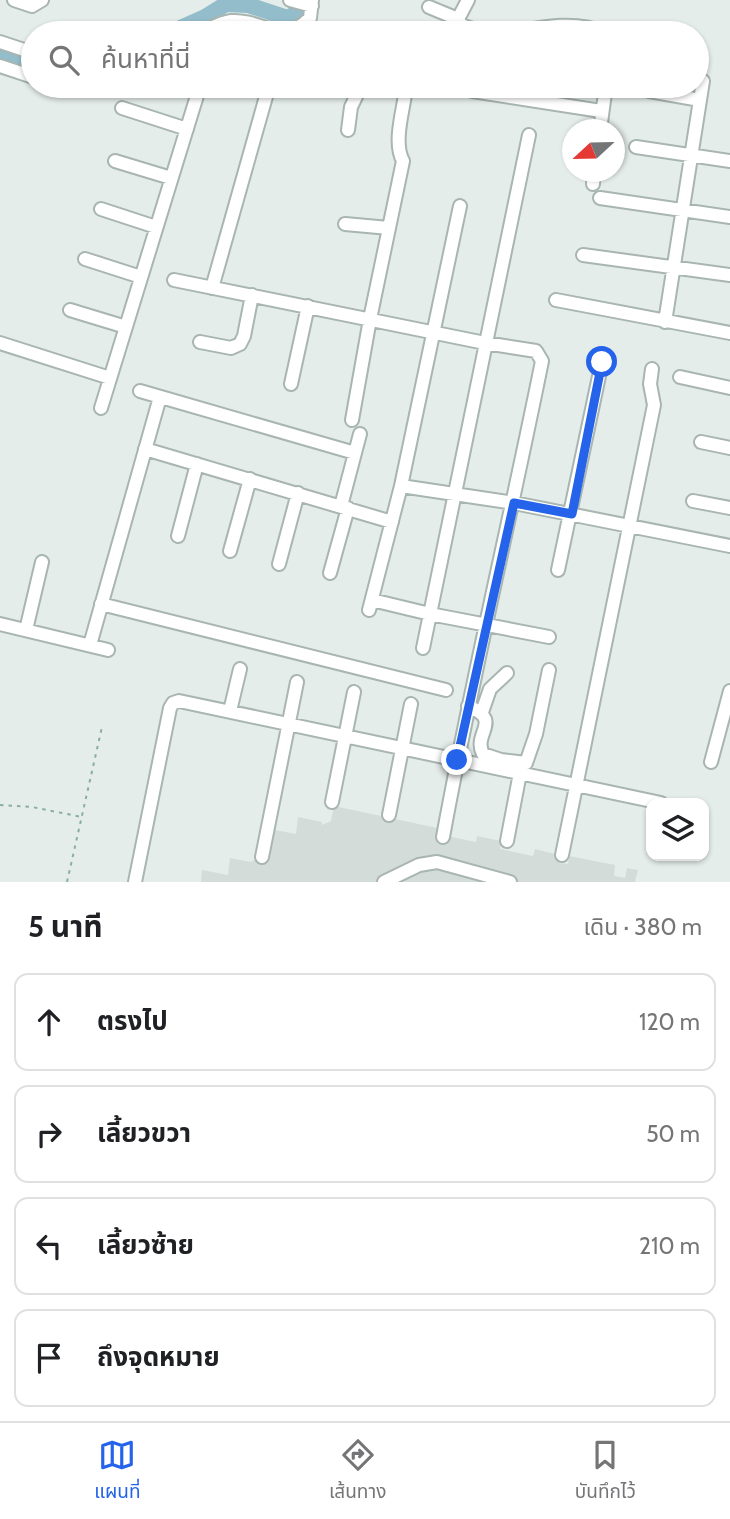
<!DOCTYPE html>
<html lang="th">
<head>
<meta charset="utf-8">
<style>
  body { margin:0; font-family:Cabin,"Noto Sans Thai",sans-serif; background:#f2f2f2; color:#202124 }
  .controls { position:absolute; right:21px; bottom:21px; display:grid; overflow:hidden; border-radius:14px; box-shadow:0 2px 5px #0004 }
  .controls button { width:63px; height:63px; display:grid; place-items:center; padding:0; border:0; border-bottom:2px solid #e0e0e0; background:#fff; color:#202124; font:35px sans-serif }
  .compass { position:absolute; left:562px; top:119px; width:63px; height:63px; border-radius:50%; background:#fff; box-shadow:0 2px 5px #0004; rotate:248deg }
  .stop { position:absolute; width:21px; height:21px; margin:-16px; border:5px solid #2563eb; border-radius:50%; background:#fff }
  .stop.end { background:#2563eb; border-color:#fff; box-shadow:0 2px 7px #0008 }
  .list { margin:0; padding:0; list-style:none }
  h2 { display:flex; justify-content:space-between; align-items:center; height:91px; margin:0; padding:0 28px; font-size:30px }
  h2 small { font-size:23px; font-weight:400; color:#757577 }
  .list li { display:grid; grid-template-columns:46px 1fr auto; gap:21px; align-items:center; box-sizing:border-box; height:98px; margin:0 14px 14px; padding:0 14px; border:2px solid #e0e0e0; border-radius:14px }
  .list b { display:block; font-size:26px; white-space:nowrap }
  .list em { font-size:23px; font-style:normal; color:#757577 }
  .icon { flex:none; width:38px; height:38px; fill:none; stroke:currentColor; stroke-width:2; stroke-linecap:round; stroke-linejoin:round }
  .map { position:relative; flex:none; width:730px; height:882px; overflow:hidden }
  .search { position:absolute; background:#fff; box-shadow:0 2px 5px #0004; left:21px; right:21px; top:21px; height:77px; display:flex; align-items:center; gap:18px; box-sizing:border-box; padding:0 24px; border-radius:38px; color:#757577; font-size:26px }
  .sheet { height:539px; background:#fff }
  nav { display:flex; justify-content:space-around; align-items:center; box-sizing:border-box; height:98px; border-top:2px solid #e0e0e0; background:#fff; font-size:19px; color:#757577 }
  nav a { display:grid; justify-items:center; gap:4px }
  nav .on { color:#2563eb }
  .map>svg:first-child { display:block }
  .built { fill:#d4dcd9 }
  .lines { fill:none; stroke-linecap:round; stroke-linejoin:round }
  .river { stroke:#94bdcb; stroke-width:16 }
  .minor-casing { stroke:#a8b5b1; stroke-width:16 }
  .path { stroke:#8aada5; stroke-width:2; stroke-dasharray:3.5 5; stroke-linecap:butt }
  .minor { stroke:#fff; stroke-width:12 }
  .route { stroke:#2563eb; stroke-width:9 }
</style>
</head>
<body>
<div class="map">
<svg width="730" height="882" viewBox="0 0 730 882">
  <rect width="100%" height="100%" fill="#e5edea"/>
  <path class="built" d="M334,806L442,829V835L476,842L477,836L501,841L500,849L533,856L535,849L559,855V863L568,864L569,856L615,865L614,876L625,878L627,868L638,870L635,881L637,882H201L202,870L228,875L230,858L251,862L266,854L270,829L296,834L298,817L322,822V825L331,821Z"/>
  <g class="lines">
    <path class="river" d="M169,33L205,17L226,4L248,5L288,18L300,11L302,0
      M0,54L33,66"/>
    <g class="minor-casing">
      <path id="minor" d="M14,0L32,6L42,0
        M290,0L312,6
        M429,7L458,19L461,25L485,33
        M458,19L468,0
        M200,33C209,29 221,22 231,21C263,19 281,47 310,18L312,0
        M512,33C543,27 576,20 605,33
        M0,42L33,53
        M0,66L33,77
        M472,91L601,111
        M649,91L700,100
        M122,108L187,129
        M348,130L351,107L361,86
        M600,130L606,86
        M636,147L730,161
        M115,161L171,178
        M593,184L594,172
        M600,198L730,217
        M101,209L156,227
        M345,224L389,228
        M583,255L730,275
        M85,259L141,277
        M174,280L485,343L536,351L542,361C510,520 472,678 443,837
        M212,288L269,86
        M556,300L730,333
        M70,310L126,327
        M665,322L703,81
        M200,342L231,348L240,344L244,336L252,295
        M0,343L110,378
        M680,377L730,388
        M291,384L308,306
        M140,391L355,453
        M101,408L200,86
        M352,420L370,319L403,161C392,141 405,106 406,86
        M701,442L730,448
        M145,449L392,522
        M401,486L514,503L730,546
        M693,501L730,508
        M341,506L360,434
        M178,536L197,464
        M230,551L250,479
        M279,564L298,493
        M558,570L602,362
        M330,573L348,508
        M372,600L430,614L549,637
        M101,604L446,690
        M369,610L401,486L460,206
        M0,624L108,650
        M26,630L42,562
        M90,645L160,397
        M423,648L529,135
        M468,706C504,721 472,733 483,754L501,760L526,763L536,734L549,670
        M230,711L240,669
        M482,712L490,689L507,673
        M711,762L730,691
        M332,802L354,692
        M389,815L411,704
        M507,841L520,773
        M562,855L654,405L650,384L652,369
        M262,857L297,682
        M135,882L170,708L173,703L179,701L661,803
        M384,882L419,865L437,862L510,882"/>
    </g>
    <path class="path" d="M0,805L32,807L82,817
      M67,882L102,727"/>
    <use href="#minor" class="minor"/>
  </g>
  <g class="lines">
    <path class="route" d="M457,760L514,503L572,514L602,362"/>
  </g>
</svg>
<div class="controls">
<button><svg class="icon" aria-label="layers" viewBox="0 0 24 24"><path d="M12 4l9 5-9 5-9-5zM3 14l9 5 9-5"/></svg></button>
</div>
<svg class="compass" viewBox="-18 -18 36 36"><path d="M0-13l5 13h-10z" fill="#e53935"/><path d="M0 13l5-13h-10z" fill="#757577"/></svg>
<div class="stop" style="left:602px;top:362px"></div>
<div class="stop end" style="left:457px;top:760px"></div>
<div class="search"><svg class="icon" aria-label="search" viewBox="0 0 24 24"><circle cx="10" cy="10" r="6"/><path d="M15 15l6 6"/></svg>ค้นหาที่นี่</div>
</div>
<section class="sheet">
<h2>5 นาที<small>เดิน · 380 m</small></h2>
<ul class="list">
<li><svg class="icon" aria-label="ahead" viewBox="0 0 24 24"><path d="M12 20V5M6 11l6-6 6 6"/></svg><div><b>ตรงไป</b></div><em>120 m</em></li>
<li><svg class="icon" aria-label="right" viewBox="0 0 24 24"><path d="M7 20v-9h11M14 6l5 5-5 5"/></svg><div><b>เลี้ยวขวา</b></div><em>50 m</em></li>
<li><svg class="icon" aria-label="left" viewBox="0 0 24 24"><path d="M17 20v-9H6M10 6l-5 5 5 5"/></svg><div><b>เลี้ยวซ้าย</b></div><em>210 m</em></li>
<li><svg class="icon" aria-label="arrive" viewBox="0 0 24 24"><path d="M6 21V4h12l-3 4 3 4H6"/></svg><div><b>ถึงจุดหมาย</b></div></li>
</ul>
</section>
<nav>
<a class="on"><svg class="icon" aria-label="map" viewBox="0 0 24 24"><path d="M3 6l6-2 6 2 6-2v14l-6 2-6-2-6 2zM9 4v14M15 6v14"/></svg>แผนที่</a>
<a><svg class="icon" aria-label="directions" viewBox="0 0 24 24"><path d="M12 3l9 9-9 9-9-9zM9 14v-3h6M13 9l2 2-2 2"/></svg>เส้นทาง</a>
<a><svg class="icon" aria-label="saved" viewBox="0 0 24 24"><path d="M7 4h10v16l-5-4-5 4z"/></svg>บันทึกไว้</a>
</nav>
</body>
</html>
